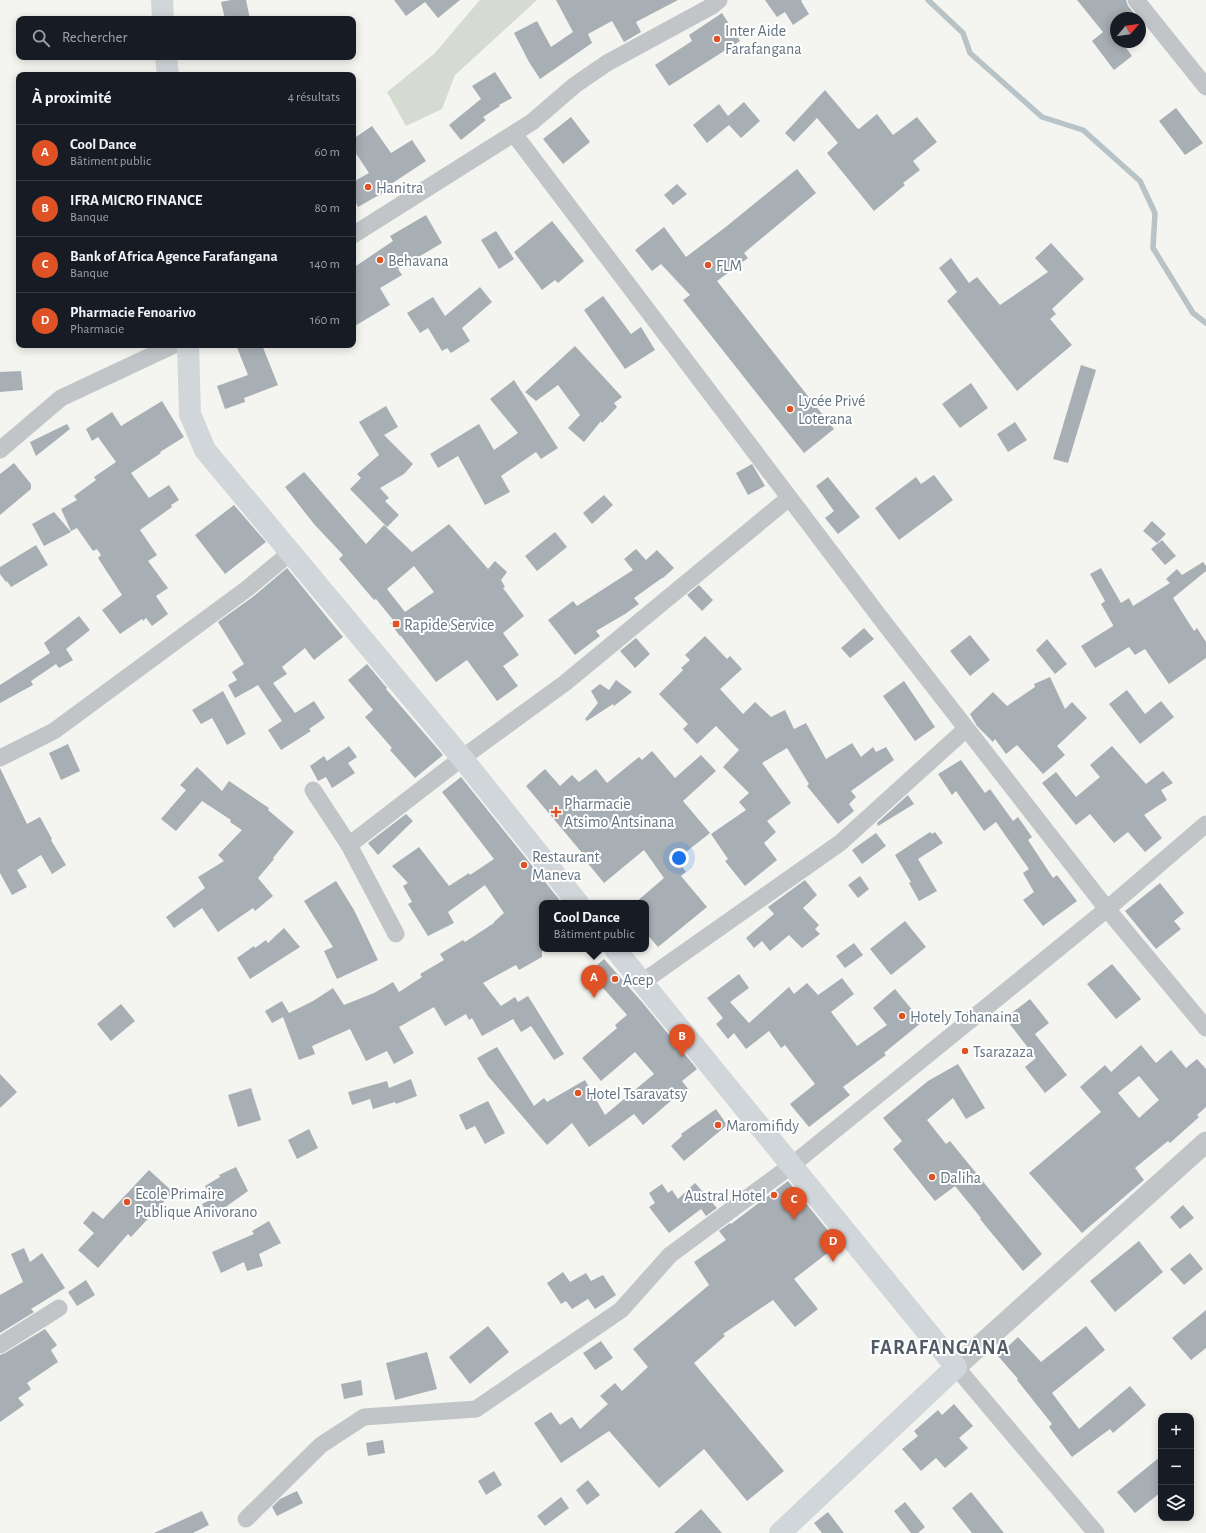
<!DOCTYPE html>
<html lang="fr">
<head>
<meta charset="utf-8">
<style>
  body { margin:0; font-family:"Alegreya Sans",sans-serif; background:#20242c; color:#f1f3f6 }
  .controls { position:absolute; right:12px; bottom:12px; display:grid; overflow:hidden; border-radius:8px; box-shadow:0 2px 10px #0003 }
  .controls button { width:36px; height:36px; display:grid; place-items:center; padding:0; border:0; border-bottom:1px solid #363941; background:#171b24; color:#f1f3f6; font:20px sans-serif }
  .compass { position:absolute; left:1110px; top:12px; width:36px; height:36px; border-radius:50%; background:#171b24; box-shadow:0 2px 10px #0003; rotate:61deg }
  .you { position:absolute; left:679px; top:858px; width:14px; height:14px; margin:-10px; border:3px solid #fff; border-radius:50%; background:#1a73e8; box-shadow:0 0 0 6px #1a73e833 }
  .badge { display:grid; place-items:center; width:26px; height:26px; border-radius:50%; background:#df5225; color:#fff; font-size:13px; font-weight:700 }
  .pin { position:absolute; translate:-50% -33px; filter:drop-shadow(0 1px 2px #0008) }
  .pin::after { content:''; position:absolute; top:21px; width:14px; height:12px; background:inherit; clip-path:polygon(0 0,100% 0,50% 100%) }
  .popup { position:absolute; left:539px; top:900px; width:110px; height:52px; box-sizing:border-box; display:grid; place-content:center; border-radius:8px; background:#171b24; filter:drop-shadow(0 1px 3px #0005); font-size:13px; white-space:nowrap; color:#9ea1a6 }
  .popup b { font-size:15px; color:#f1f3f6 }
  .popup::after { content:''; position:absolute; left:50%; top:100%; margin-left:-8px; border:8px solid transparent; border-top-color:#171b24 }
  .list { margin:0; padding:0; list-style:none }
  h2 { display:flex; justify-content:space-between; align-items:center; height:52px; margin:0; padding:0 16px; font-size:17px }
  h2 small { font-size:13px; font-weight:400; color:#9ea1a6 }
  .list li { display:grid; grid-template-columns:26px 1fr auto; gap:12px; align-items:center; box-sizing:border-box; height:56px; padding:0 16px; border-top:1px solid #363941 }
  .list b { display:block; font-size:15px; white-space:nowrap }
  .list p { margin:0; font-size:13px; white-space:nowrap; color:#9ea1a6 }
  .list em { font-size:13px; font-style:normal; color:#9ea1a6 }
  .icon { flex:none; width:22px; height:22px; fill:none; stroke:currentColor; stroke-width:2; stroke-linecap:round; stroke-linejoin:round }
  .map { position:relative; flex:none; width:1206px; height:1533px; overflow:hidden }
  .search { position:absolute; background:#171b24; box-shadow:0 2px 10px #0003; left:16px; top:16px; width:340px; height:44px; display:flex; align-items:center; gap:10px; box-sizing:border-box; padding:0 14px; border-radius:8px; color:#9ea1a6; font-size:15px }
  .panel { position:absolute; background:#171b24; box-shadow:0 2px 10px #0003; left:16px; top:72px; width:340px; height:276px; border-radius:8px }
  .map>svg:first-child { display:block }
  .green { fill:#d5dbd1 }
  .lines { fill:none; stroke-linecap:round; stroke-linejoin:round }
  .stream { stroke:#b8c3c7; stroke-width:5.5 }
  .building { fill:#a7afb4; fill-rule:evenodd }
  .minor { stroke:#c1c5c8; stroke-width:17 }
  .tertiary { stroke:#c1c5c8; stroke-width:21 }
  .secondary { stroke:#d1d6da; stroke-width:22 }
  .poi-dot { fill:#df5225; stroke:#fff; stroke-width:1.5 }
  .labels { text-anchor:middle; stroke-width:4; stroke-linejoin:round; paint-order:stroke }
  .poi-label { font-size:16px; fill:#637380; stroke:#fff; text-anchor:start }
  .district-label { font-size:20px; font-weight:bold; letter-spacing:1px; fill:#515c66; stroke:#fff }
</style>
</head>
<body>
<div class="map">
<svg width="1206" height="1533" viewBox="0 0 1206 1533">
  <rect width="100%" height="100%" fill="#f4f4f0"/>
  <path class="green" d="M480,0H537L455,75L442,109L406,126L387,92L434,54Z"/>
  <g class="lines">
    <path class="stream" d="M928,0L963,33L970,53L1042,117L1083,130L1140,181L1155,213L1153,248L1193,313L1206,323"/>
  </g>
  <path class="building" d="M231,0H246L250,19H225L221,2Z
    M394,0H460L438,18L425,2L406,16Z
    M556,0H678L636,22L641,32L624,42L612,21L588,34L592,43L540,79L529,62L514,33L537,21L551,47L573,32Z
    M765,0H802L801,1L809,14L793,25L785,12L777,17Z
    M1077,0H1126L1128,6L1138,18H1116V42H1122L1132,56L1114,70L1092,41L1103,32Z
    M722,13L740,41L669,86L655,65L692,41L689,35Z
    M495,72L512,98L499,105L500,106L483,117L486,120L461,140L449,125L481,99L472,86Z
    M825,90L857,128L859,129L877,114L893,135L917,117L937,142L913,161L920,170L903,183L905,185L874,211L827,153L838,143L817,118L794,142L785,133Z
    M744,102L760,121L741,138L729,125L707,143L693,125L719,104L728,116Z
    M1176,108L1203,143L1185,155L1159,121Z
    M571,117L590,142L563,164L543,139Z
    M372,126L391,153L412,140L426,161L385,188L386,191L358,207L353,197V182L369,173L353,149V139Z
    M797,169L816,193L744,253L748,258L717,281L834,429L804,453L683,300L690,295L661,264L652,271L635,250L664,227L686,257L727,226Z
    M677,184L687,194L673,205L664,195Z
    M426,215L442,243L398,269L402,275L380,288L390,305L353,327V268L393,241L390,236Z
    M552,221L584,261L558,283L555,280L542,290L514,252Z
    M496,231L514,259L499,269L481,240Z
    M1051,243L1084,279L1052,309L1056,314L1050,319L1072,345L1017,391L947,301L957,292L939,268L951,258L969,283L977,277L1000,305L1048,272L1035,258Z
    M480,287L492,302L462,328L470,341L451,353L447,348L442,351L428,328L420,333L407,313L433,297L445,316Z
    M603,296L631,334L641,327L655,350L625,369L584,310Z
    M236,345H262L278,385L244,398L245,402L225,409L217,386L248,375Z
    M575,346L622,397L614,403L617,407L602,423L601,421L584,442L568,428L580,415L558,385L536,401L525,392Z
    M1081,365L1096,370L1068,463L1053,459Z
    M21,371L23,390L0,392V372Z
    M514,380L558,448L541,459L536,452L501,476L510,492L485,505L458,456L438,468L430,454L479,424L494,450L518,433L490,399Z
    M971,383L988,408L960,428L942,404Z
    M162,401L184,437L160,452L161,453L131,473L149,498L169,485L179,500L171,505L172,507L140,530L157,555L148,561L168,588L156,596L168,614L152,626L146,618L143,621L142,619L120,634L102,610L122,595L98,558L101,555L97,549L93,551L77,528L71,531L61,509L77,500L74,496L96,480L94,477L116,462L98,437L92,441L86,429L112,412L121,426Z
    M386,406L398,427L384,435L413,464L404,474L380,488L389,498L385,501L399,515L387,527L350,489L361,478L357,474L379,455L359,422Z
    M1015,422L1027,440L1008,452L997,434Z
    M67,424L70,429L36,456L30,442Z
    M14,463L31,484V489L0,515V474Z
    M752,464L765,486L748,495L736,473Z
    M304,472L366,544L384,525L412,552L449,524L488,569L495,561L507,572L501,580L505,587L503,588L524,616L503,633L519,655L503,666L518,686L497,701L467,660L436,682L401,636H400L390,623L394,621L376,599L374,600L339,559L343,555L314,524L285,487ZM414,566L434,592L405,612L387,589Z
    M934,475L953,500L899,540L875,508L916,477L921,484Z
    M828,477L860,517L838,534L825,518L834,511L816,486Z
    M604,495L613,505L592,524L583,513Z
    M234,505L266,542L225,574L195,535Z
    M54,512L71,532L44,546L32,524Z
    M1152,521L1166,534L1157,543L1143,531Z
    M555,532L567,547L537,571L525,556Z
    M1162,540L1176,556L1165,565L1151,549Z
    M36,545L48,565L11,587L7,581L6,582L0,574V567Z
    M636,549L646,560L657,550L674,568L663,578H662L634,598L639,604L625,614L596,631L600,636L575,655L548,620L573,601L577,606L633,570L624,559Z
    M1203,562L1206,566V571L1173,598L1194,631L1197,628L1206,642V658L1169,684L1145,649L1135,655L1129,647L1095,668L1081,646L1113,626V625L1101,604L1105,601L1090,574L1101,568L1121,603L1129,598L1133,606L1170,583L1166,579L1177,569L1182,575Z
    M287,568L343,637L314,660L305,648L282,667L287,674L273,683L295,713L314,701L325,718L309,729L311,731L281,750L268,730L282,721L258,685L235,698L228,685L237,680L232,672L244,664L218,622L254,596Z
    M699,585L713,600L702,611L687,595Z
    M79,616L90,630L66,649L73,660L59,668L56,664L31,681L33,685L0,703V685L50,653L44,643Z
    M864,628L874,639L850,658L841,648Z
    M970,635L990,660L970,676L950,651Z
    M705,636L727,659L730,656L742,669L720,689L743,714L755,702L771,717L785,710L794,729L806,723L826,759L852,743L861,757L873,747L876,752L886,747L894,760L851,791L856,797L849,804L854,811L838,824L807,786L809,784L787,748L762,763L791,803L767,821L776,832L764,843L777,860L745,886L725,861L728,859L711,834L746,810L739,802L749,793L723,767L739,750L716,726L697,744L683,729L688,724L659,694L683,670L681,668L690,660L685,655Z
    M636,638L650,654L635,668L620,651Z
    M1047,639L1067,664L1055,674L1036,650Z
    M367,664L387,688L386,689L443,755L415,778L390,750L392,748L365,717L373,710L348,680Z
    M1050,677L1065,709L1072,702L1087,718L1057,746L1065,755L1043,774L1017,745L1006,754L995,739L993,742L977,726L970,714L993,692L1007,706L1035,687L1034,684Z
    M616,680L632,692L614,706L613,704L587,721L585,719L598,703L591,691L600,684L609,690Z
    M904,681L935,727L915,741L883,696Z
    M1127,690L1145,714L1161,701L1174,717L1140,744L1109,704Z
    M223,691L246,734L227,745L212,718L201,724L192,710Z
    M68,744L80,771L61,780L49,753Z
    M349,746L357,757L348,763L355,773L332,788L326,777L318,781L310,766L324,756L327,761Z
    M1112,746L1146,784L1163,771L1173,783L1161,790L1167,800L1144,815L1162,838L1145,852L1128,832L1114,843L1090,814L1076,825L1042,783L1056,772L1076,797L1100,777L1090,765Z
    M652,751L675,778L701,755L716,771L683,801L710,833L677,859L686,872L681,876L707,907L658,947L646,933V903H635L664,878L644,850L604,883L581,855L583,854L526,786L545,769L560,786L572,775L579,782L596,769L607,783L639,757L642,760Z
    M961,760L985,793L990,789L1013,821L1018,817L1032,837L1028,840L1053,878L1057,875L1077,901L1043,926L1023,900L1034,892L1023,873L1029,869L996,822L984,831L956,791L952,795L938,774Z
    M197,767L222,791L229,781L269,808L268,810L294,832L273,858L274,859L258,878L273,896L255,911L253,908L218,932L202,908L174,928L166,917L205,888L198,877L224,861L218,855L242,830L230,822L231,820L202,801L176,831L161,819L186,790L180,785Z
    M0,768L27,824L40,817L52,839L51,840L66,865L52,874L41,855L17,870L27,887L12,895L0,873Z
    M461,777L562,903H542V957L519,970L516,965L483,983L501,1006L515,997L518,1002L528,996L564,1054L554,1060L531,1026L521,1032L513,1019L482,1036L472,1018L469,1020L466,1014L445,1026L434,1007L399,1027L414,1053L394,1064L387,1051L366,1061L350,1029L312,1046L315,1054L299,1060L283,1017L272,1023L265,1011L282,1001L289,1013L313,1001L333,988L344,1005L374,993L393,982L399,992L422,977L420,974L444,960L440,954L463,940L465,942L494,923V922L504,913L485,885L448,912L454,923L428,936L408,904L412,902L403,886L408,883L392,866L419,847L449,886L469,873L470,875L494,859L442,792Z
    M908,795L914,804L878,826L877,823Z
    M406,814L413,821L378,855L368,843Z
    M930,832L932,834L935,832L943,843L918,859L937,891L919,901L909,883L911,882L895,855Z
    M876,833L886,846L862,864L852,850Z
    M860,876L869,889L858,898L848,885Z
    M805,880L817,895L803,908L819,925L815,929L820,934L802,948L789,935L770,951L762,941L754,948L746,938L774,914L768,907Z
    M336,881L354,910L378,960L337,979L324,951L333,947L304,901Z
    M1160,883L1184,913L1174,921L1181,929L1156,949L1125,911Z
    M905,921L926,947L891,975L870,949Z
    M284,928L300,947L250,979L237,958L254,946L255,948L266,940L268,943Z
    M854,943L863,955L845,968L836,956Z
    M604,959L642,1002L697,1069L682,1081L689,1090L675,1101L673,1099L643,1125L634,1114L589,1147L572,1123L547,1145L488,1076L477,1058L497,1047L534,1106L544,1098L547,1102L585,1080L605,1115L654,1074L635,1052L601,1081L582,1058L617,1028L615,1025L627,1015L589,972Z
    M1112,964L1141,999L1116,1019L1087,984Z
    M739,974L749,988L730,1002L749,1023L789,987L794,994L807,983L818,995L842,978L854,994L831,1012L857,1046L887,1025L873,1008L895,989L922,1022L884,1053L886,1055L843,1087L850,1095L809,1127L790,1104L815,1084L785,1045L781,1048L769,1031L746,1049L734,1033L728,1039L716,1024L723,1018L707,998Z
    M1030,999L1049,1023L1035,1034L1067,1075L1045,1093L1025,1067L1036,1058L1005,1018Z
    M121,1004L135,1021L111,1041L97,1024Z
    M1141,1045L1156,1063L1171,1050L1186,1068L1197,1059L1206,1069V1107L1197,1115L1199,1117L1170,1143L1168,1141L1135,1168L1144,1180L1082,1233L1029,1173L1101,1112L1080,1087L1105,1065L1111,1072ZM1139,1076L1159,1100L1139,1118L1118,1093Z
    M958,1064L985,1108L966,1119L953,1098L927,1120L946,1144L950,1141L1042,1254L1023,1271L980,1219L981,1218L955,1186L935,1201L893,1149L902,1141L883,1118L928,1081Z
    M0,1074L17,1092L0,1108Z
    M411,1079L417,1096L396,1104L395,1102L373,1109L370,1099L352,1105L348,1092L387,1081L389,1088Z
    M251,1088L261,1120L238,1127L228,1095Z
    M488,1101L505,1133L485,1144L475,1126L466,1130L459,1115Z
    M716,1109L727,1125L684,1161L671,1146L682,1136L681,1134Z
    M309,1129L318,1148L297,1159L288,1140Z
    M236,1167L248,1191L227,1206L208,1216L202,1204L212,1199L205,1186L220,1177L219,1175Z
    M149,1170L173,1192L131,1237L128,1234L98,1268L78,1250L94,1233L83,1223L93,1211L103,1219Z
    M788,1181L839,1244L794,1279L818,1309L795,1327L773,1300L723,1334L725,1336L694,1363L784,1471L747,1501L704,1449L659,1488L609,1431L561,1463L534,1423L551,1412L560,1425L572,1417L580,1429L608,1404L600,1396L615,1383L622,1391L648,1367L633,1349L709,1285L694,1262L726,1240L719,1231L730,1223L731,1224Z
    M695,1183L717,1208L706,1216L701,1209L669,1233L649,1207L655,1203L649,1193L662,1184L668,1193L672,1190L678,1199Z
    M1183,1205L1194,1218L1180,1229L1170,1217Z
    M269,1221L281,1243L259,1254L263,1266L247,1271L244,1262L221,1273L212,1252L254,1234L252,1231Z
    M1139,1241L1163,1272L1115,1312L1090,1281Z
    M24,1248L30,1262L42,1253L65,1288L31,1309L34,1312L0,1333V1295L23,1282L11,1254Z
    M1190,1253L1203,1269L1184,1285L1170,1269Z
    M563,1272L570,1282L586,1273L591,1281L603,1275L616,1295L595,1309L588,1299L572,1309L566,1301L561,1304L547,1283Z
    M86,1280L95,1295L77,1306L68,1292Z
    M1206,1310V1348L1191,1360L1172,1338Z
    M488,1326L509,1352L470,1384L449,1357Z
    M1086,1326L1105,1350L1052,1393L1079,1429L1130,1386L1146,1405L1113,1433L1110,1429L1072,1457L1049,1427L1052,1424L1017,1380L1018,1379L998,1356L1018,1337L1041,1362Z
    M45,1329L57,1345L51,1350L58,1362L27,1383L31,1389L18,1398L24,1405L0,1422V1355L5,1353Z
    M601,1341L613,1358L595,1370L583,1353Z
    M427,1352L437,1389L395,1400L386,1363Z
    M361,1380L363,1395L344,1399L341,1384Z
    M954,1404L973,1426L959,1438L968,1448L945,1468L936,1458L921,1471L902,1449L918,1436L914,1431L938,1410L942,1415Z
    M383,1440L385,1453L368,1456L366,1443Z
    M1161,1456V1492L1135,1513L1117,1492Z
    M494,1471L502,1485L486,1495L478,1481Z
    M588,1480L600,1495L587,1505L576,1490Z
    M297,1491L303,1503L277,1516L272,1507L280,1499Z
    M971,1492L1004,1533H972L952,1508Z
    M561,1497L569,1508L545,1526L537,1516Z
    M905,1502L925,1527L918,1533H911L894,1511Z
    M701,1509L722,1533H674Z
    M202,1511L209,1525L193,1533H154Z
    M828,1512L844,1533H822L814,1523Z"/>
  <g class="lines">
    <path class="minor" d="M1136,0L1206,87
      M514,134L882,620L1107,909L1206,1028
      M353,235L532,122L575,85L607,63L712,6L719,0
      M0,450L61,398L174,345
      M0,758L54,731L248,588L291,552
      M313,790L349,845L396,934
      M349,845L462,758L565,683L789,498
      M641,983L840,843L966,729
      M0,1345L59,1308
      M956,1367L1096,1533
      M246,1519L321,1445L364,1417L476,1409L621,1310L670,1255L792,1165L1107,909L1206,824"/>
    <path class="tertiary" d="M956,1367L1206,1142"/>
    <path class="secondary" d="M162,0L163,19
      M166,57L168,75
      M188,345L190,414L205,450L462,758L578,903
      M615,949L956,1367L780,1533"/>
  </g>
  <g class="poi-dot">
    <circle cx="717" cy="39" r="4"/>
    <circle cx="368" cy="187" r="4"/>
    <circle cx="380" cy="260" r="4"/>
    <circle cx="708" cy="265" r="4"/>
    <circle cx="790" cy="409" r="4"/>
    <rect x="392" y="620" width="8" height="8" rx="2"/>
    <path d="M554 806h4v4h4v4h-4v4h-4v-4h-4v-4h4z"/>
    <circle cx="524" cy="865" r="4"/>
    <circle cx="615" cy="979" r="4"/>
    <circle cx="902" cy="1016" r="4"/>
    <circle cx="965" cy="1051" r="4"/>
    <circle cx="578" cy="1093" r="4"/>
    <circle cx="718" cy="1125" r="4"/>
    <circle cx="932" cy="1177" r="4"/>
    <circle cx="774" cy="1195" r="4"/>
    <circle cx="127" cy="1202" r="4"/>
  </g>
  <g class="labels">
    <g class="poi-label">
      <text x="725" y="36">Inter Aide<tspan x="725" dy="18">Farafangana</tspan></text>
      <text x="376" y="193">Hanitra</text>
      <text x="388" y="266">Behavana</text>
      <text x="716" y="271">FLM</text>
      <text x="798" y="406">Lycée Privé<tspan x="798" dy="18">Loterana</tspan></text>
      <text x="404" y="630">Rapide Service</text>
      <text x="564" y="809">Pharmacie<tspan x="564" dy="18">Atsimo Antsinana</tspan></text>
      <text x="532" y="862">Restaurant<tspan x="532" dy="18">Maneva</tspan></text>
      <text x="623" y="985">Acep</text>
      <text x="910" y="1022">Hotely Tohanaina</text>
      <text x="973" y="1057">Tsarazaza</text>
      <text x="586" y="1099">Hotel Tsaravatsy</text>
      <text x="726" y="1131">Maromifidy</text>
      <text x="940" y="1183">Daliha</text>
      <text x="135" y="1199">Ecole Primaire<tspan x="135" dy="18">Publique Anivorano</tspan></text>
      <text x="766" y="1201" text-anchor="end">Austral Hotel</text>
    </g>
    <g class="district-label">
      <text x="940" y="1354">FARAFANGANA</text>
    </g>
  </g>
</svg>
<div class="controls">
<button>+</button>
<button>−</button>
<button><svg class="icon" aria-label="layers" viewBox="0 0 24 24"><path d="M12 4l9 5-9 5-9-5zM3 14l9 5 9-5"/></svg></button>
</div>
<svg class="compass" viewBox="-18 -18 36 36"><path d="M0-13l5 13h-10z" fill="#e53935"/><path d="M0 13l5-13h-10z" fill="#9ea1a6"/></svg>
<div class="you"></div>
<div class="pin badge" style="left:594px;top:998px">A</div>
<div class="popup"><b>Cool Dance</b>Bâtiment public</div>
<div class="pin badge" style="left:682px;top:1057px">B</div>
<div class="pin badge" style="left:794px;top:1220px">C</div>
<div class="pin badge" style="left:833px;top:1262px">D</div>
<div class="search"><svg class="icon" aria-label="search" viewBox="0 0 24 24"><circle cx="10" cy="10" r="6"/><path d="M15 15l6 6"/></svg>Rechercher</div>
<section class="panel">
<h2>À proximité<small>4 résultats</small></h2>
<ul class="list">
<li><span class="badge">A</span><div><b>Cool Dance</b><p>Bâtiment public</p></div><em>60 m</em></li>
<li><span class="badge">B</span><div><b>IFRA MICRO FINANCE</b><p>Banque</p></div><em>80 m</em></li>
<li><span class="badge">C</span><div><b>Bank of Africa Agence Farafangana</b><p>Banque</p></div><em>140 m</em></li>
<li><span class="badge">D</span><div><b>Pharmacie Fenoarivo</b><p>Pharmacie</p></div><em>160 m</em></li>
</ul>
</section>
</div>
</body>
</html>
